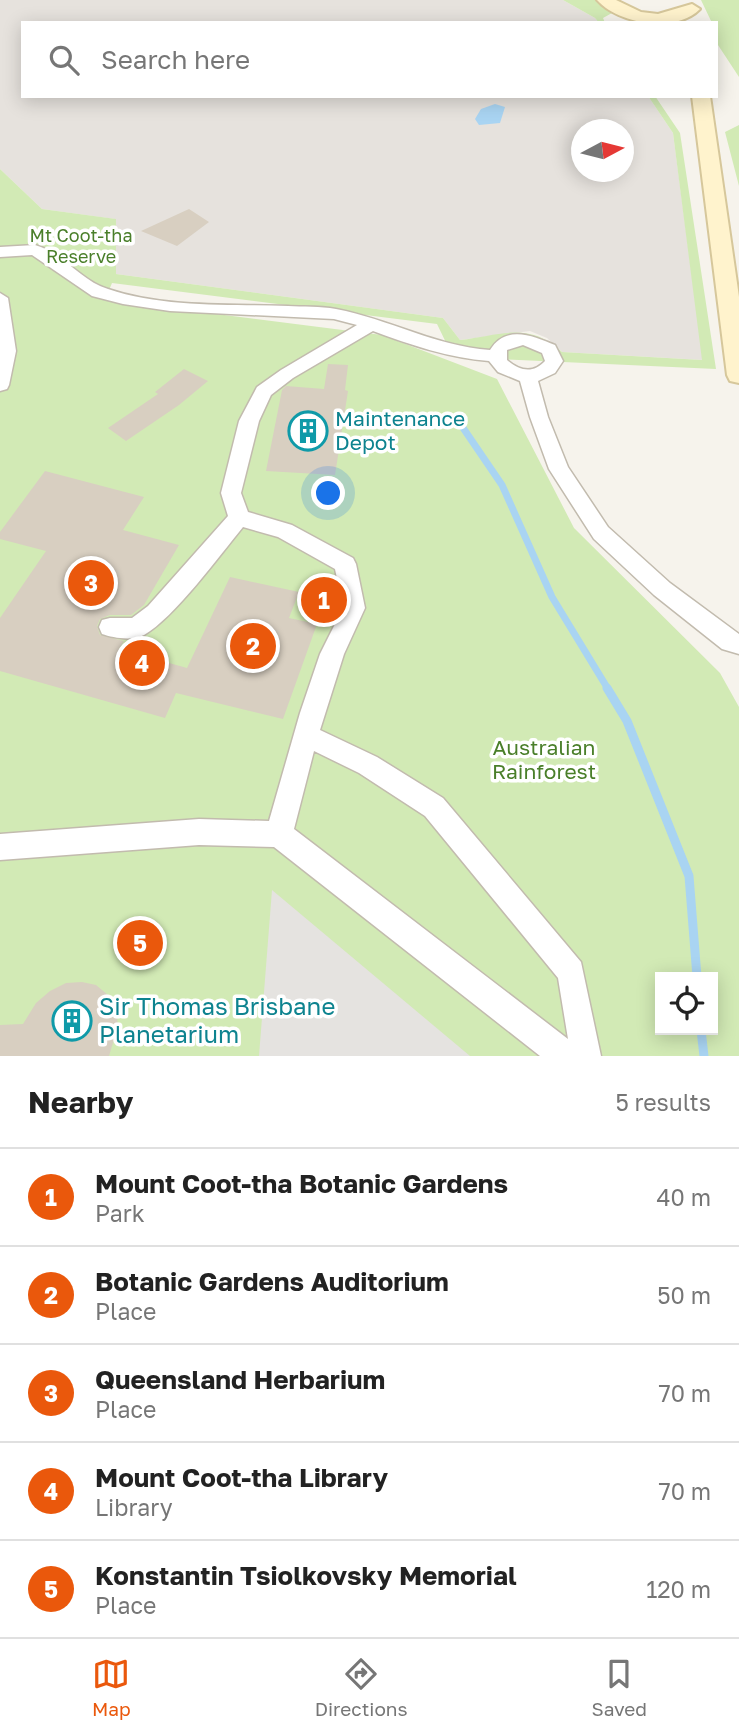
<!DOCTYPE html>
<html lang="en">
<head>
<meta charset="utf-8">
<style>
  body { margin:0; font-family:"Golos Text",sans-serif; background:#f2f2f2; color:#222 }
  .controls { position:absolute; right:21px; bottom:21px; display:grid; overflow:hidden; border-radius:0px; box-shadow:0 4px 18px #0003 }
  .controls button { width:63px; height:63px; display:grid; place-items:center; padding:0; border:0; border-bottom:2px solid #e0e0e0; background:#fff; color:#222; font:35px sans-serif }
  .compass { position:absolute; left:571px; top:119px; width:63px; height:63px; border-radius:50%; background:#fff; box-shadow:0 4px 18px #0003; rotate:83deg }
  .you { position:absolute; left:329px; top:494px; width:24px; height:24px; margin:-18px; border:5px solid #fff; border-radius:50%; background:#1a73e8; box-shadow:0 0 0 10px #1a73e833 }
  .badge { display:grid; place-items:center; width:46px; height:46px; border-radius:50%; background:#ea580c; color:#fff; font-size:23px; font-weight:700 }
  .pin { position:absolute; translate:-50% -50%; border:4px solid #fff; box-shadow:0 2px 7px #0006 }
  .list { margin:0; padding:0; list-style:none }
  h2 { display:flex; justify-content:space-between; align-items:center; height:91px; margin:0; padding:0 28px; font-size:30px }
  h2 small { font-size:23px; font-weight:400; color:#767676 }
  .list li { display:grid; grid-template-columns:46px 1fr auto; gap:21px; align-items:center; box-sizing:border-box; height:98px; padding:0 28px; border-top:2px solid #e0e0e0 }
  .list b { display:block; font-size:26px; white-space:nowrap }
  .list p { margin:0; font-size:23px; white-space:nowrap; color:#767676 }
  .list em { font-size:23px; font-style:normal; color:#767676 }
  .icon { flex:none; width:38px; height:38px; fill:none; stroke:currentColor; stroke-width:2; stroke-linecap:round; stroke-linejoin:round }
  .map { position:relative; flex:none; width:739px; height:1056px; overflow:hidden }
  .search { position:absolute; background:#fff; box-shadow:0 4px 18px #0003; left:21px; right:21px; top:21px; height:77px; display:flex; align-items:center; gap:18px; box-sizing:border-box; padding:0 24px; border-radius:0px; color:#767676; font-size:26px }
  .sheet { height:581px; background:#fff }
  nav { display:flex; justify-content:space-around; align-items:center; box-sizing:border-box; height:98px; border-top:2px solid #e0e0e0; background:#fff; font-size:19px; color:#767676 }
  nav a { display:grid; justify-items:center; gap:4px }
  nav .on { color:#ea580c }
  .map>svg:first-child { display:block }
  .industrial { fill:#e6e2dd; fill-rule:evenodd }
  .green { fill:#d2eab5; fill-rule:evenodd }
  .parking { fill:#e5e3e0 }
  .water { fill:#a9d4f2 }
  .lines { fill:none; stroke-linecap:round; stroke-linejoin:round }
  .stream-far1 { stroke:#a9d4f2; stroke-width:7 }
  .stream { stroke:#a9d4f2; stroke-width:9 }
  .building { fill:#d8cfc1 }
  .street-casing { stroke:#c2bbae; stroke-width:3 }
  .secondary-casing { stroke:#d6c79b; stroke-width:4 }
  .street { fill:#fff; fill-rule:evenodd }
  .secondary { fill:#fff3cd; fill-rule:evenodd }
  .labels { text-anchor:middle; stroke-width:7; stroke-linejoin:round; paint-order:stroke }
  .far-park-label { font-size:18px; fill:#4a7f2a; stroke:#fff }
  .culture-label { font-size:21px; fill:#0d838f; stroke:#fff; text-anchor:start }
  .park-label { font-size:21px; fill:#4a7f2a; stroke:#fff }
  .near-culture-label { font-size:24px; fill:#0d838f; stroke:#fff; text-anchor:start }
</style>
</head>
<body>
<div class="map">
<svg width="739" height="1056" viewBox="0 0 739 1056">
  <rect width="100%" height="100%" fill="#f6f3ec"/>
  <path class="industrial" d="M0,0H563L595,18L599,23H23V96H648L673,133L703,360L562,352L547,338L530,331L460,340L443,318L116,274L115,219L42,209L0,169ZM582,130H624V172H582Z"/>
  <path class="green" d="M563,0H595L612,13L603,18L605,23H599L595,18Z
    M701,0H739V77L716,42V23H712Z
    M648,96H655L680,133L716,369L453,357L437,324L112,283L105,300L382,335L497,379L574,528L720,673L739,707V1056H0V169L42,209L116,219V274L443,318L460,340C502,335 529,321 562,352L702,360L673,133ZM660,977H713V1030H660Z
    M739,125V186L725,132Z"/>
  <path class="parking" d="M272,890L470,1056H259Z"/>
  <path class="water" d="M495,104L505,107L500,123L479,125L475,119L481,109Z"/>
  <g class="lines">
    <path class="stream-far1" d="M457,419L502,485L552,597L608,689"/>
    <path class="stream" d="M607,688L627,721L689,876L697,977
      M701,1030L704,1056"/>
  </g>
  <path class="building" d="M189,209L209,222L177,246L141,231Z
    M328,364L348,365L345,390L348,391L335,475L266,471L282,390L286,386L324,389Z
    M184,369L208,381L179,405L126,441L108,428L158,394L155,392Z
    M45,471L144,497L123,530L179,545L144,605L131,615H110L100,619L97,626L100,635L124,641L119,649L187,668L230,577L299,592L289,618L317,624L283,719L176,693L165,718L0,671V618L46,551L0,539V532Z
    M82,982L96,985L108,995L116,1009L118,1026L109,1056H0V1025L23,1024L36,1003L50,991L66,983Z"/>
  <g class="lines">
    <g class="street-casing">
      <path id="street" d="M35,245C62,252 81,281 108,289C164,308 229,304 288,306C303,307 320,306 336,309C389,319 435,346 490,350C506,324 533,336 555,345L563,361L555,373L538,381L548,417L568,467L608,527L670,583L739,634V654L722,649L654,595L594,539L549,469L530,417L520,381L498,372L489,361C449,358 411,345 373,331L293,378L271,395L259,421L241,493L248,512L292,525L353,558L356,564L365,608L344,654L320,730L377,757L443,798L581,962L601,1056H540L274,847L199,845L0,860V834L199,819L269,821L300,713L320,654L343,608L335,569L278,537L243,527C220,555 174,618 144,635C133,641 113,638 102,634L99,627L102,620L110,618H132L148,606L228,516L221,493L239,421L257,387L281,370L357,325L334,319L170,311L123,304L92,296L32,255L0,257V247ZM523,345L542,353L545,361C533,374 520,371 507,360V350ZM314,751L359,773L425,816L558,978L568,1039L294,829Z
        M0,293L8,298L16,351L9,385L7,389L0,391Z"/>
    </g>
    <g class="secondary-casing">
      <path id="secondary" d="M597,0H616L641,12L658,14L692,4L700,9C676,34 618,24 597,0Z
        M692,96H710L739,297V383L730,381L727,375Z"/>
    </g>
    <use href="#street" class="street"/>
    <use href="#secondary" class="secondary"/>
  </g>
  <defs>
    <g id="building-ring" transform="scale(2.0125)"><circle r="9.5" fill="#fff" stroke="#0f9aa8" stroke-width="1.5"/><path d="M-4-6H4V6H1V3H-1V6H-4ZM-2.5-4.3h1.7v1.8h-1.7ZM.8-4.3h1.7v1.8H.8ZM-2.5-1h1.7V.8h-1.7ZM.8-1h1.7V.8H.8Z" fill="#0f9aa8"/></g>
  </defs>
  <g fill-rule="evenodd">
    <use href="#building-ring" x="308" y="431"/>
    <use href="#building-ring" x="72" y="1021"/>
  </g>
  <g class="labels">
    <g class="far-park-label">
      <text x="81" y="242">Mt Coot-tha<tspan x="81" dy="21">Reserve</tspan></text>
    </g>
    <g class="culture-label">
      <text x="335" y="426">Maintenance<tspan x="335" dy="24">Depot</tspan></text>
    </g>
    <g class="park-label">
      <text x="544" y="755">Australian<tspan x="544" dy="24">Rainforest</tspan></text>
    </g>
    <g class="near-culture-label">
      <text x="99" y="1015">Sir Thomas Brisbane<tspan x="99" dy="28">Planetarium</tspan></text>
    </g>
  </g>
</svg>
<div class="controls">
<button><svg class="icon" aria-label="locate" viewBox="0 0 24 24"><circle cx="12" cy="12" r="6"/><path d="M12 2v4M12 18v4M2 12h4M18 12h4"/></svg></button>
</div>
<svg class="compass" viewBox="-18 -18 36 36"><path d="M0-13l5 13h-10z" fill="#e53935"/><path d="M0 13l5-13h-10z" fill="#767676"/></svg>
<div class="you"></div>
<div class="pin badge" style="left:324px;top:600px">1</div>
<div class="pin badge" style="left:253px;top:646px">2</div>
<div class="pin badge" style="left:91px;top:583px">3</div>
<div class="pin badge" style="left:142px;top:663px">4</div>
<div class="pin badge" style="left:140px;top:943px">5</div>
<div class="search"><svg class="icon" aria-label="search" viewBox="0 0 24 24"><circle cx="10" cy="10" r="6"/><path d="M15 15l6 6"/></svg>Search here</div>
</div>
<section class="sheet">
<h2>Nearby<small>5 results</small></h2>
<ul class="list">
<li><span class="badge">1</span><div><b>Mount Coot-tha Botanic Gardens</b><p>Park</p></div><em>40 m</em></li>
<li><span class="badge">2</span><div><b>Botanic Gardens Auditorium</b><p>Place</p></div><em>50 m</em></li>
<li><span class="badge">3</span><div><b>Queensland Herbarium</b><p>Place</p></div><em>70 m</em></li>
<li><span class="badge">4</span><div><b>Mount Coot-tha Library</b><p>Library</p></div><em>70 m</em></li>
<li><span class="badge">5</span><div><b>Konstantin Tsiolkovsky Memorial</b><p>Place</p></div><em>120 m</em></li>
</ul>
</section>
<nav>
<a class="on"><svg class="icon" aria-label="map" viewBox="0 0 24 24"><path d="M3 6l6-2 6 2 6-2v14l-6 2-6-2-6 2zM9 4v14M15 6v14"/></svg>Map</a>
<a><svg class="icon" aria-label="directions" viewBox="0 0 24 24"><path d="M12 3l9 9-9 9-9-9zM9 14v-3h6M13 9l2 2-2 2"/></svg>Directions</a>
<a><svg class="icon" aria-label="saved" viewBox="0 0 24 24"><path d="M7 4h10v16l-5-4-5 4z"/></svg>Saved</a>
</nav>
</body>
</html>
